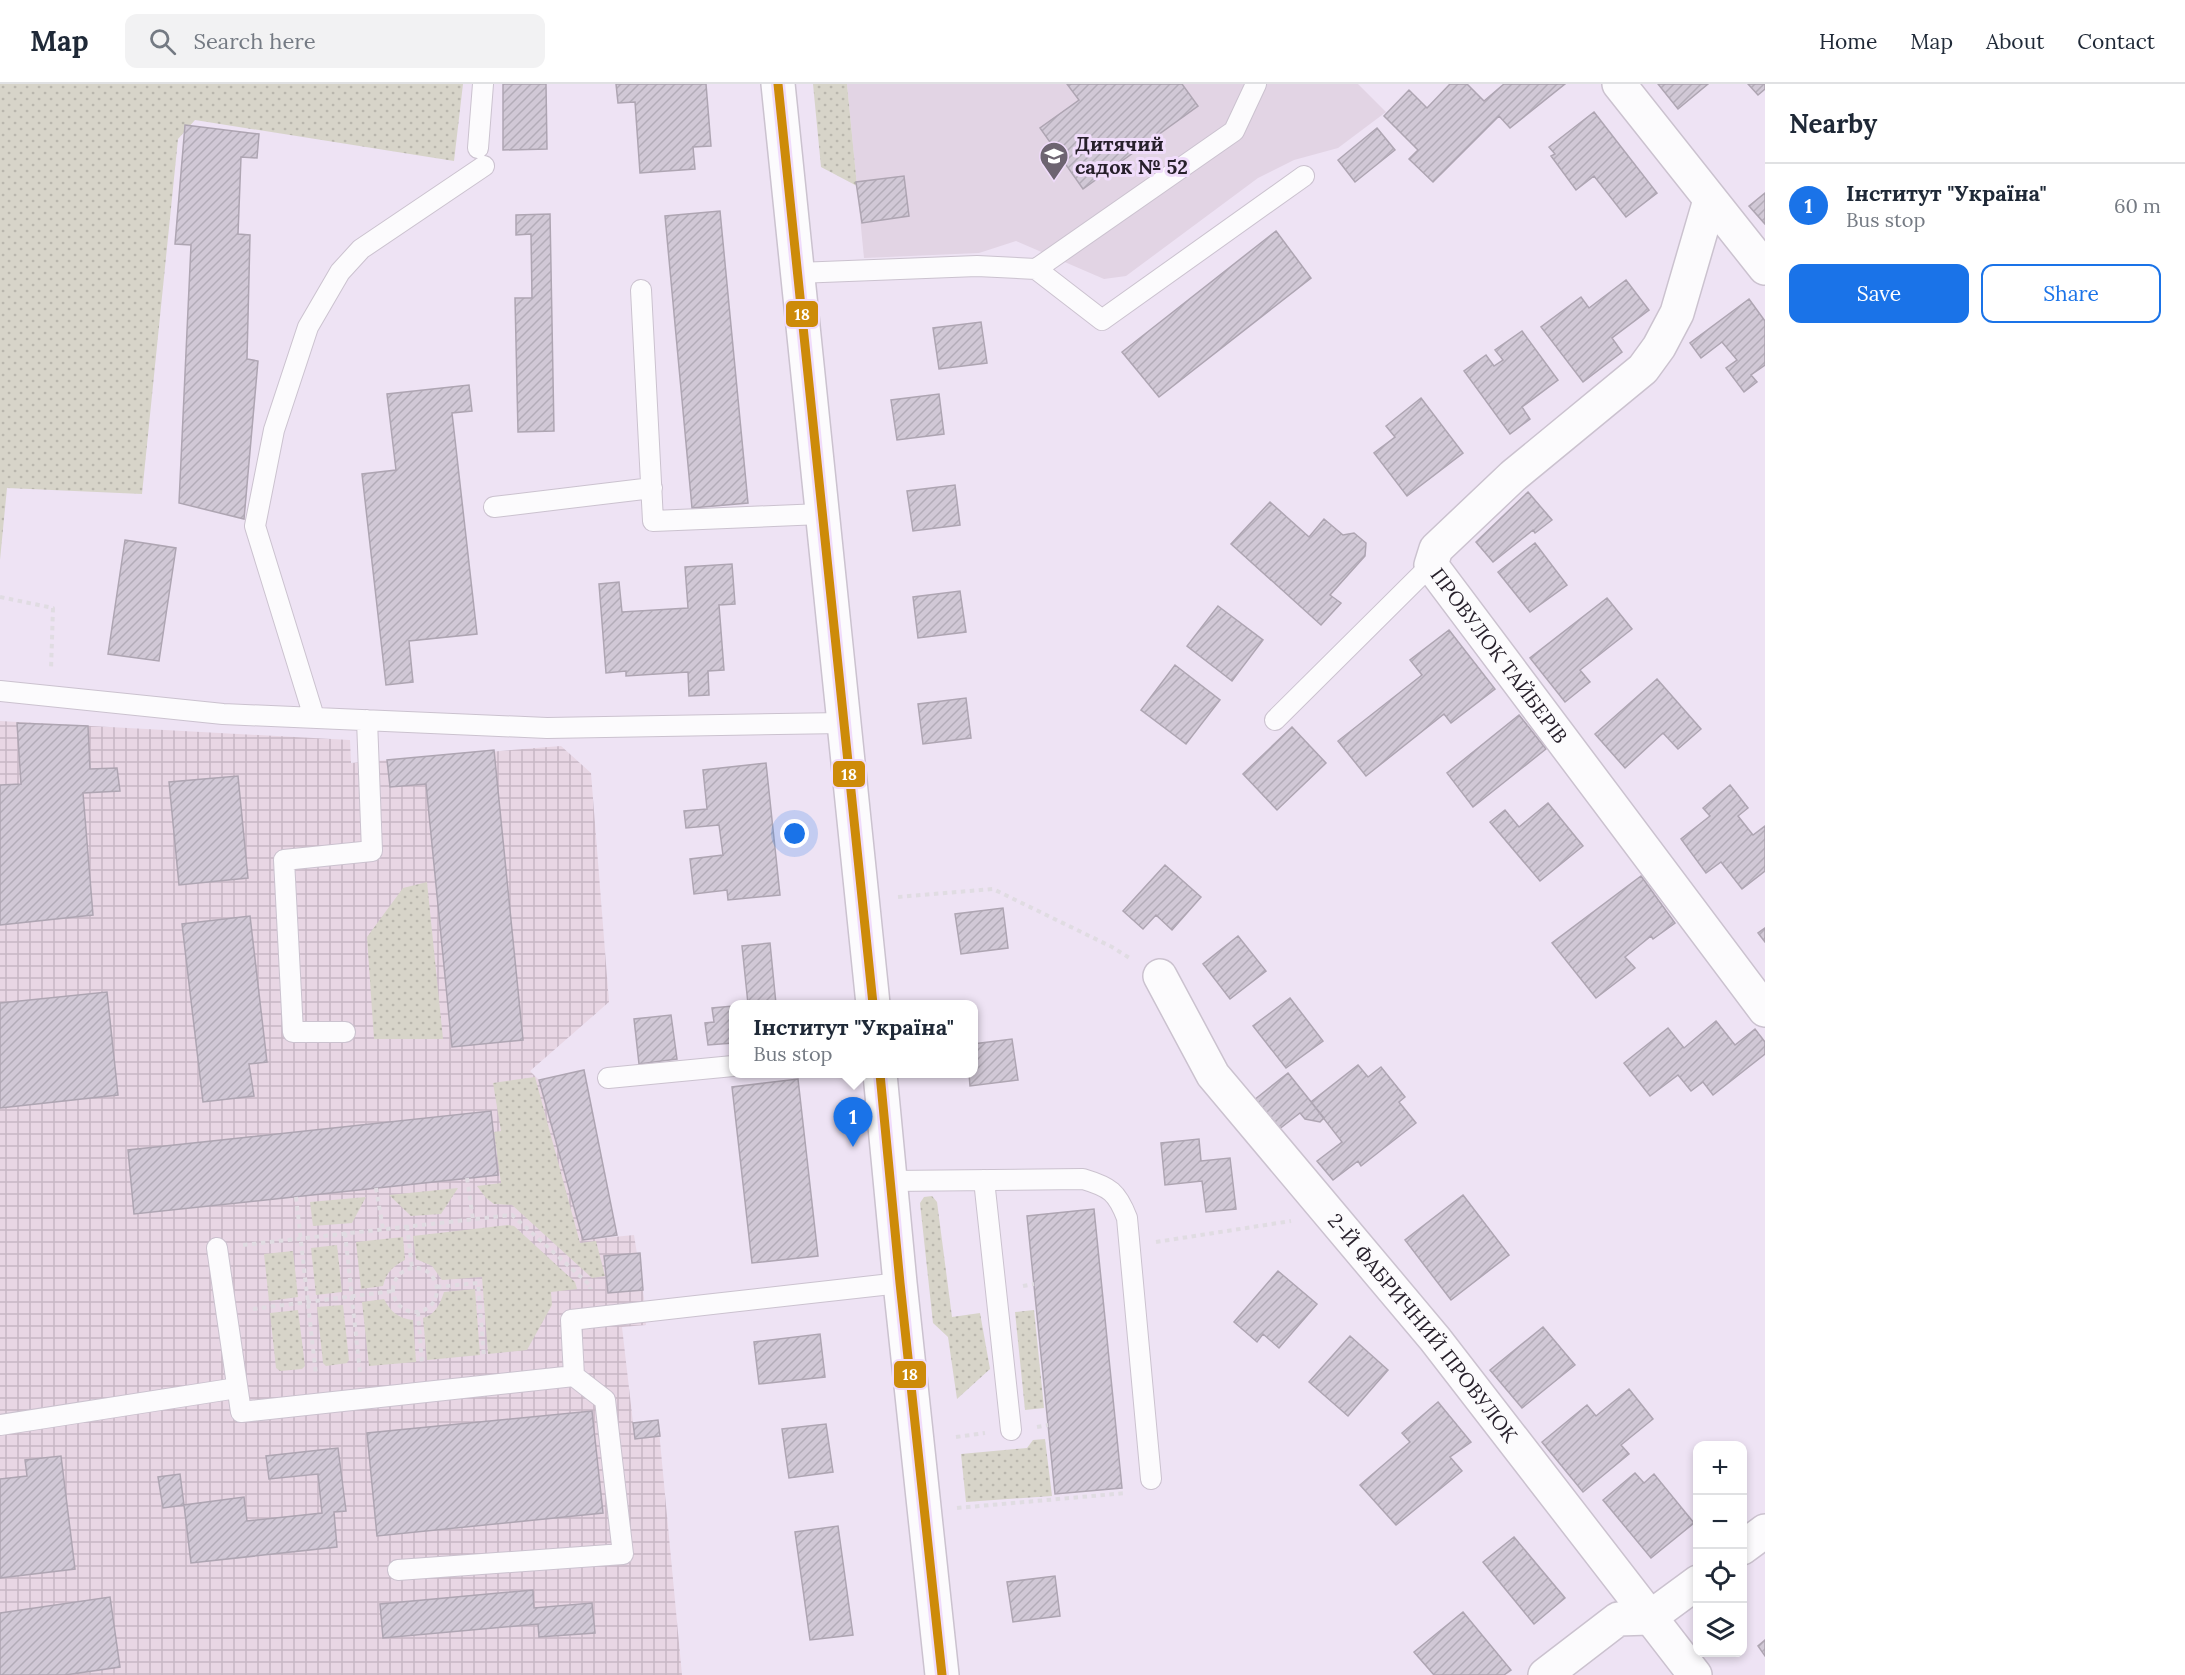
<!DOCTYPE html>
<html lang="en">
<head>
<meta charset="utf-8">
<style>
  body { margin:0; font-family:Lora,serif; background:#f2f2f3; color:#1f2937 }
  .controls { position:absolute; right:18px; bottom:18px; display:grid; overflow:hidden; border-radius:12px; box-shadow:0 3px 9px #0003 }
  .controls button { width:54px; height:54px; display:grid; place-items:center; padding:0; border:0; border-bottom:2px solid #e0e1e3; background:#fff; color:#1f2937; font:30px sans-serif }
  .you { position:absolute; left:795px; top:750px; width:21px; height:21px; margin:-15px; border:4px solid #fff; border-radius:50%; background:#1a73e8; box-shadow:0 0 0 9px #1a73e833 }
  .badge { display:grid; place-items:center; width:39px; height:39px; border-radius:50%; background:#1a73e8; color:#fff; font-size:20px; font-weight:700 }
  .pin { position:absolute; translate:-50% -50px; filter:drop-shadow(0 2px 3px #0008) }
  .pin::after { content:''; position:absolute; top:32px; width:21px; height:18px; background:inherit; clip-path:polygon(0 0,100% 0,50% 100%) }
  .popup { position:absolute; left:729px; top:916px; width:249px; height:78px; box-sizing:border-box; display:grid; place-content:center; border-radius:12px; background:#fff; filter:drop-shadow(0 2px 4px #0005); font-size:20px; white-space:nowrap; color:#747a83 }
  .popup b { font-size:22px; color:#1f2937 }
  .popup::after { content:''; position:absolute; left:50%; top:100%; margin-left:-12px; border:12px solid transparent; border-top-color:#fff }
  .list { margin:0; padding:0; list-style:none }
  h2 { display:flex; justify-content:space-between; align-items:center; height:78px; margin:0; padding:0 24px; font-size:26px }
  h2 small { font-size:20px; font-weight:400; color:#747a83 }
  .list li { display:grid; grid-template-columns:39px 1fr auto; gap:18px; align-items:center; box-sizing:border-box; height:84px; padding:0 24px; border-top:2px solid #e0e1e3 }
  .list b { display:block; font-size:22px; white-space:nowrap }
  .list p { margin:0; font-size:20px; white-space:nowrap; color:#747a83 }
  .list em { font-size:20px; font-style:normal; color:#747a83 }
  .actions { display:flex; gap:12px; padding:18px 24px }
  .actions a { flex:1; padding:14px 0; border:2px solid #1a73e8; border-radius:12px; text-align:center; font-size:21px; color:#1a73e8 }
  .actions .main { background:#1a73e8; color:#fff }
  .icon { flex:none; width:33px; height:33px; fill:none; stroke:currentColor; stroke-width:2; stroke-linecap:round; stroke-linejoin:round }
  .map { position:relative; flex:none; width:1765px; height:1591px; overflow:hidden }
  header { display:flex; align-items:center; gap:36px; box-sizing:border-box; height:84px; padding:0 30px; background:#fff; border-bottom:2px solid #e0e1e3 }
  header strong { font-size:28px }
  nav { display:flex; gap:33px; margin-inline-start:auto; font-size:21px }
  .search { width:420px; height:54px; background:#f2f2f3; display:flex; align-items:center; gap:15px; box-sizing:border-box; padding:0 21px; border-radius:12px; color:#747a83; font-size:22px }
  main { display:flex }
  aside { flex:1; background:#fff }
  .map>svg:first-child { display:block }
  .industrial { fill:url(#industrial-grid) }
  .education { fill:#e2d4e4 }
  .grass { fill:url(#grass-dots) }
  .building { fill:url(#building-hatch); stroke:#aea5b2; stroke-width:1.5 }
  .lines { fill:none; stroke-linecap:round; stroke-linejoin:round }
  .service-casing { stroke:#cbc2cf; stroke-width:22 }
  .minor-casing { stroke:#cbc2cf; stroke-width:36 }
  .tertiary-casing { stroke:#cbc2cf; stroke-width:36 }
  .path { stroke:#e0dce2; stroke-width:4; stroke-dasharray:4.5 4.5; stroke-linecap:butt }
  .service { stroke:#fcfbfd; stroke-width:20 }
  .minor { stroke:#fcfbfd; stroke-width:33 }
  .tertiary { stroke:#fcfbfd; stroke-width:33 }
  .bus-1-casing { stroke:#f0dcfb; stroke-width:14 }
  .bus-1 { stroke:#cd8b09; stroke-width:9 }
  .labels { text-anchor:middle; stroke-width:6; stroke-linejoin:round; paint-order:stroke }
  .poi-label { font-size:20px; font-weight:bold; fill:#27202b; stroke:#f0dcfb; text-anchor:start }
  .street-label { font-size:20px; fill:#27202b; stroke:#f0dcfb }
  .line-badge { stroke:#f0dcfb; stroke-width:2 }
  .badge-label { font-size:16px; text-anchor:middle; font-weight:bold; fill:#fff }
</style>
</head>
<body>
<header>
<strong>Map</strong>
<div class="search"><svg class="icon" aria-label="search" viewBox="0 0 24 24"><circle cx="10" cy="10" r="6"/><path d="M15 15l6 6"/></svg>Search here</div>
<nav><a>Home</a><a>Map</a><a>About</a><a>Contact</a></nav>
</header>
<main>
<div class="map">
<svg width="1765" height="1591" viewBox="0 0 1765 1591">
  <defs>
    <pattern id="industrial-grid" width="8" height="8" patternUnits="userSpaceOnUse" patternTransform="scale(1.5)"><rect width="8" height="8" fill="#e8d6e4"/><path d="M0 4h8M4 0v8" fill="none" stroke="#c7b7c4"/></pattern>
    <pattern id="grass-dots" width="8" height="8" patternUnits="userSpaceOnUse" patternTransform="scale(1.5)"><rect width="8" height="8" fill="#d7d4c9"/><path d="M2 2h.1M6 6h.1" fill="none" stroke="#b9b6ad" stroke-width="1.8" stroke-linecap="round"/></pattern>
    <pattern id="building-hatch" width="6" height="6" patternUnits="userSpaceOnUse" patternTransform="scale(1.5)"><rect width="6" height="6" fill="#d1c8d6"/><path d="M-1 1l2-2M0 6l6-6M5 7l2-2" fill="none" stroke="#b3acb8"/></pattern>
  </defs>
  <rect width="100%" height="100%" fill="#eee3f4"/>
  <path class="industrial" d="M0,637L350,656L351,679L561,662L591,689L609,918L530,987L539,996L583,1156L634,1151L644,1214L646,1241L622,1243L633,1339L658,1336L682,1591H0Z"/>
  <path class="education" d="M847,0H1358L1386,28L1338,64L1294,76L1258,94L1126,192L1104,195L1016,157L979,169L864,174Z"/>
  <path class="grass" d="M0,0H463L454,77L195,36L178,55L142,410L7,404L0,476Z
    M813,0H847L857,102L821,83Z
    M427,798L443,955H374L367,853L403,804Z
    M535,993L580,1159L596,1157L605,1192L592,1194L512,1121L494,1120L486,1114L477,1102L501,1099L494,1048L501,1047L493,999Z
    M458,1104L441,1130L411,1132L389,1111Z
    M932,1112L937,1118L952,1233L980,1229L990,1285L957,1315L948,1253L933,1239L920,1119L924,1113Z
    M366,1113L352,1139L313,1142L310,1118Z
    M508,1141L514,1142L575,1198L577,1205L551,1208L552,1221L527,1266L488,1270L482,1193L442,1196L432,1182L416,1175L413,1152Z
    M403,1153L405,1176C393,1182 386,1189 383,1202L361,1205L356,1158Z
    M337,1161L342,1208L316,1211L311,1164Z
    M293,1167L298,1213L269,1217L264,1170Z
    M475,1205L480,1271L427,1276L423,1234C436,1230 440,1220 444,1208Z
    M384,1215C390,1227 399,1235 413,1236L416,1278L369,1282L362,1218Z
    M343,1221L349,1276L347,1279L326,1282L323,1279L317,1223Z
    M298,1226L305,1282L302,1285L280,1287L276,1284L270,1229Z
    M1034,1226L1044,1324L1025,1326L1015,1228Z
    M1045,1355L1052,1412L966,1418L961,1370L1027,1364L1033,1356Z"/>
  <path class="building" d="M503,0H546L547,65L503,66Z
    M616,0H706L711,62L693,63L695,85L640,89L635,18L618,19Z
    M1067,0H1182L1198,22L1083,105L1040,44L1079,16Z
    M1450,0H1467L1484,17L1504,0H1565L1510,44L1499,32L1433,98L1409,75L1418,66L1384,32L1409,6L1427,24Z
    M1658,0H1708L1678,25Z
    M1748,0H1765V5L1758,11Z
    M1594,28L1657,109L1626,133L1594,92L1576,106L1551,72L1555,70L1549,63Z
    M185,41L259,50L257,74L241,73L238,150L250,151L247,275L258,277L244,435L179,419L191,161L175,160Z
    M1377,44L1395,66L1355,98L1338,76Z
    M904,92L909,132L862,139L856,98Z
    M1765,109V140L1749,122Z
    M720,127L748,419L692,424L665,132Z
    M550,130L554,347L518,348L515,214H532L531,150L516,151V131Z
    M1276,147L1311,194L1159,313L1122,268Z
    M1626,196L1649,226L1612,254L1622,268L1583,298L1541,243L1581,213L1589,224Z
    M1749,215L1765,237V281L1751,291L1757,298L1744,308L1726,284L1737,276L1722,258L1701,274L1690,259Z
    M981,238L987,279L939,285L933,244Z
    M1522,247L1558,296L1522,323L1530,335L1510,350L1464,287L1486,271L1494,282L1503,276L1495,266Z
    M469,301L472,327L452,329L477,550L409,557L413,598L386,601L362,390L396,386L387,310Z
    M939,310L944,350L897,356L891,316Z
    M1421,314L1463,369L1407,412L1374,369L1395,353L1386,342Z
    M955,401L960,441L913,447L907,407Z
    M1528,408L1552,436L1535,449L1533,446L1493,478L1476,458Z
    M1270,418L1309,453L1324,435L1343,451L1354,449L1366,459L1365,472L1330,511L1341,519L1321,541L1231,460Z
    M125,456L176,464L159,577L108,570Z
    M1535,459L1567,501L1530,528L1498,488Z
    M732,480L735,520L719,521L724,586L708,587L709,611L689,612L688,588L626,592V587L606,589L599,500L619,498L622,528L688,524L685,483Z
    M960,507L966,548L918,554L913,513Z
    M1607,514L1632,545L1580,586L1590,598L1565,618L1530,574Z
    M1218,522L1263,556L1232,597L1187,562Z
    M1449,546L1495,605L1451,639L1444,630L1366,692L1338,657L1422,591L1410,576Z
    M1175,581L1220,616L1186,660L1141,626Z
    M1657,595L1701,645L1678,665L1663,649L1625,684L1595,650Z
    M966,614L971,654L923,660L918,620Z
    M1519,631L1546,665L1473,723L1447,689Z
    M17,639L88,642L90,685L117,684L120,707L83,709L93,831L0,841V701L21,700Z
    M1292,643L1326,679L1277,726L1243,690Z
    M494,666L523,956L452,963L426,700L390,703L387,676Z
    M766,679L780,811L728,816L727,806L694,810L690,775L723,771L719,741L686,744L684,727L707,725L703,686Z
    M238,692L248,794L179,801L169,698Z
    M1730,701L1748,724L1738,732L1753,751L1765,742V787L1742,805L1721,778L1706,789L1681,755L1710,732L1703,724Z
    M1548,719L1583,762L1540,797L1490,738L1505,726L1519,743Z
    M1165,781L1201,813L1172,846L1156,831L1143,845L1123,827Z
    M1641,792L1675,839L1653,855L1651,852L1625,873L1635,884L1596,914L1552,859Z
    M1003,824L1008,864L961,870L955,830Z
    M250,832L267,978L249,980L254,1012L203,1018L182,840Z
    M1765,844V858L1758,849Z
    M1238,852L1266,887L1230,915L1203,880Z
    M770,859L776,920H741H748L742,862Z
    M107,908L118,1011L0,1024V919Z
    M1290,914L1323,957L1286,984L1253,942Z
    M733,922V959L708,961L705,939L714,938L712,924Z
    M671,931L677,975L639,980L634,935Z
    M1716,937L1735,961L1755,945L1765,958V970L1713,1011L1703,998L1691,1007L1678,991L1650,1012L1624,979L1668,944L1684,964Z
    M1012,955L1018,996L970,1002L969,990H973V960Z
    M1358,981L1368,993L1381,983L1405,1013L1399,1018L1416,1039L1361,1082L1358,1077L1333,1096L1317,1077L1342,1058L1311,1018Z
    M584,986L617,1151L583,1156L539,996Z
    M1288,989L1324,1034L1320,1038L1305,1035L1300,1029L1278,1046L1254,1016Z
    M798,995L818,1172L752,1179L732,1003Z
    M491,1027L498,1091L134,1130L128,1066Z
    M1199,1055L1201,1077L1230,1074L1236,1125L1206,1128L1202,1097L1165,1101L1161,1059Z
    M1463,1111L1509,1171L1451,1216L1405,1156Z
    M1094,1125L1122,1404L1055,1410L1027,1132Z
    M640,1169L643,1206L608,1209L604,1172Z
    M1278,1187L1317,1220L1279,1264L1263,1250L1257,1258L1234,1238Z
    M1543,1243L1575,1281L1522,1324L1490,1286Z
    M820,1250L825,1293L759,1300L754,1258Z
    M1350,1252L1388,1286L1348,1332L1309,1298Z
    M1629,1305L1653,1335L1621,1361L1629,1370L1583,1408L1542,1358L1587,1321L1596,1332Z
    M1438,1318L1471,1358L1450,1373L1462,1387L1396,1441L1360,1401L1410,1358L1402,1349Z
    M592,1327L603,1429L377,1452L367,1349Z
    M658,1336L660,1352L635,1355L633,1339Z
    M826,1340L833,1388L789,1394L782,1345Z
    M338,1364L346,1427L334,1428L337,1463L191,1479L184,1421L244,1413L247,1437L322,1429L318,1390L269,1395L266,1372Z
    M61,1372L75,1485L0,1494V1395L27,1392L25,1376Z
    M1635,1389L1644,1399L1654,1390L1694,1439L1651,1474L1603,1416Z
    M180,1390L184,1421L163,1424L158,1393Z
    M838,1442L853,1551L810,1556L795,1448Z
    M1514,1453L1565,1514L1534,1540L1483,1478Z
    M1055,1492L1060,1532L1013,1538L1007,1498Z
    M533,1506L534,1524L592,1519L595,1549L539,1553L538,1540L383,1554L380,1520Z
    M110,1513L120,1583L65,1591H0V1529Z
    M1463,1528L1511,1586L1504,1591H1434L1414,1568Z
    M1765,1556V1572L1758,1562Z"/>
  <g class="lines">
    <g class="service-casing">
      <path id="service" d="M478,64L483,0
        M1036,185L1234,47L1256,0
        M797,189L977,182L1036,185L1102,236L1304,92
        M641,206L653,437L821,430
        M494,423L652,404
        M0,607L223,630L547,644L843,639
        M314,633L255,442L274,346L308,243L340,188L361,165L484,82
        M1275,636L1431,481
        M345,948H293L284,776L372,767L367,636
        M608,994L733,982
        M984,1096L1011,1346
        M890,1097L1083,1095C1110,1103 1117,1108 1127,1134L1151,1395
        M217,1164L241,1328L574,1292L571,1236L900,1199
        M0,1341L237,1304
        M398,1486L623,1470L605,1316L574,1292"/>
    </g>
    <g class="minor-casing">
      <g id="minor">
        <path d="M1619,0L1765,184"/>
        <path id="s1" d="M1710,116L1677,229L1659,263L1643,285L1513,392L1436,465L1431,481L1765,926"/>
        <path id="s2" d="M1160,892L1213,991L1435,1255L1695,1591"/>
        <path d="M1742,1464L1765,1447"/>
        <path d="M1545,1591L1618,1535L1649,1534L1698,1498"/>
      </g>
    </g>
    <g class="tertiary-casing">
      <path id="tertiary" d="M778,0L873,920
        M880,990L900,1199L942,1591"/>
    </g>
    <path class="path" d="M0,513L53,524L51,586
      M898,813L993,805L1112,863L1131,875
      M467,1094L473,1135
      M376,1104L383,1145
      M296,1113L316,1291
      M407,1142L412,1184
      M345,1149L360,1289
      M1156,1158L1291,1137
      M243,1161L512,1131L590,1201V1205
      M393 1206a22 22 0 1 1 44 0a22 22 0 1 1-44 0Z
      M1023,1202L1034,1200
      M437,1203L478,1199L484,1274
      M253,1225L393,1207
      M418,1228L422,1280
      M1037,1343L1048,1341
      M956,1353L985,1349
      M957,1424L1126,1409"/>
    <use href="#service" class="service"/>
    <use href="#minor" class="minor"/>
    <use href="#tertiary" class="tertiary"/>
    <g class="bus-1-casing">
      <path id="bus-1" d="M778,0L873,920
        M880,990L900,1199L942,1591"/>
    </g>
    <use href="#bus-1" class="bus-1"/>
  </g>
  <defs>
    <g id="school-pin" transform="scale(1.5)"><path d="M0 17L-7.5 6A9.5 9.5 0 1 1 7.5 6Z" fill="#6d6471" stroke="#f0dcfb"/><path d="M0-5L7-2L0 1L-7-2ZM-4 1L0 2.5L4 1V4Q0 6-4 4Z" fill="#fff"/></g>
  </defs>
  <g fill-rule="evenodd">
    <use href="#school-pin" x="1054" y="72"/>
  </g>
  <g class="labels">
    <g class="poi-label">
      <text x="1075" y="67">Дитячий<tspan x="1075" dy="23">садок № 52</tspan></text>
    </g>
    <g class="street-label">
      <text dy="7" stroke="none"><textPath href="#s1" startOffset="588">ПРОВУЛОК ТАЙБЕРІВ</textPath></text>
      <text dy="7" stroke="none"><textPath href="#s2" startOffset="441">2-Й ФАБРИЧНИЙ ПРОВУЛОК</textPath></text>
    </g>
  </g>
  <g class="line-badge">
    <rect x="785" y="216" width="34" height="28" rx="6" fill="#cd8b09"/>
    <rect x="832" y="676" width="34" height="28" rx="6" fill="#cd8b09"/>
    <rect x="893" y="1276" width="34" height="29" rx="6" fill="#cd8b09"/>
  </g>
  <g class="badge-label">
    <text x="802" y="236">18</text>
    <text x="849" y="696">18</text>
    <text x="910" y="1296">18</text>
  </g>
</svg>
<div class="controls">
<button>+</button>
<button>−</button>
<button><svg class="icon" aria-label="locate" viewBox="0 0 24 24"><circle cx="12" cy="12" r="6"/><path d="M12 2v4M12 18v4M2 12h4M18 12h4"/></svg></button>
<button><svg class="icon" aria-label="layers" viewBox="0 0 24 24"><path d="M12 4l9 5-9 5-9-5zM3 14l9 5 9-5"/></svg></button>
</div>
<div class="you"></div>
<div class="pin badge" style="left:853px;top:1063px">1</div>
<div class="popup"><b>Інститут &quot;Україна&quot;</b>Bus stop</div>
</div>
<aside>
<h2>Nearby<small></small></h2>
<ul class="list">
<li><span class="badge">1</span><div><b>Інститут &quot;Україна&quot;</b><p>Bus stop</p></div><em>60 m</em></li>
</ul>
<div class="actions"><a class="main">Save</a><a>Share</a></div>
</aside>
</main>
</body>
</html>
